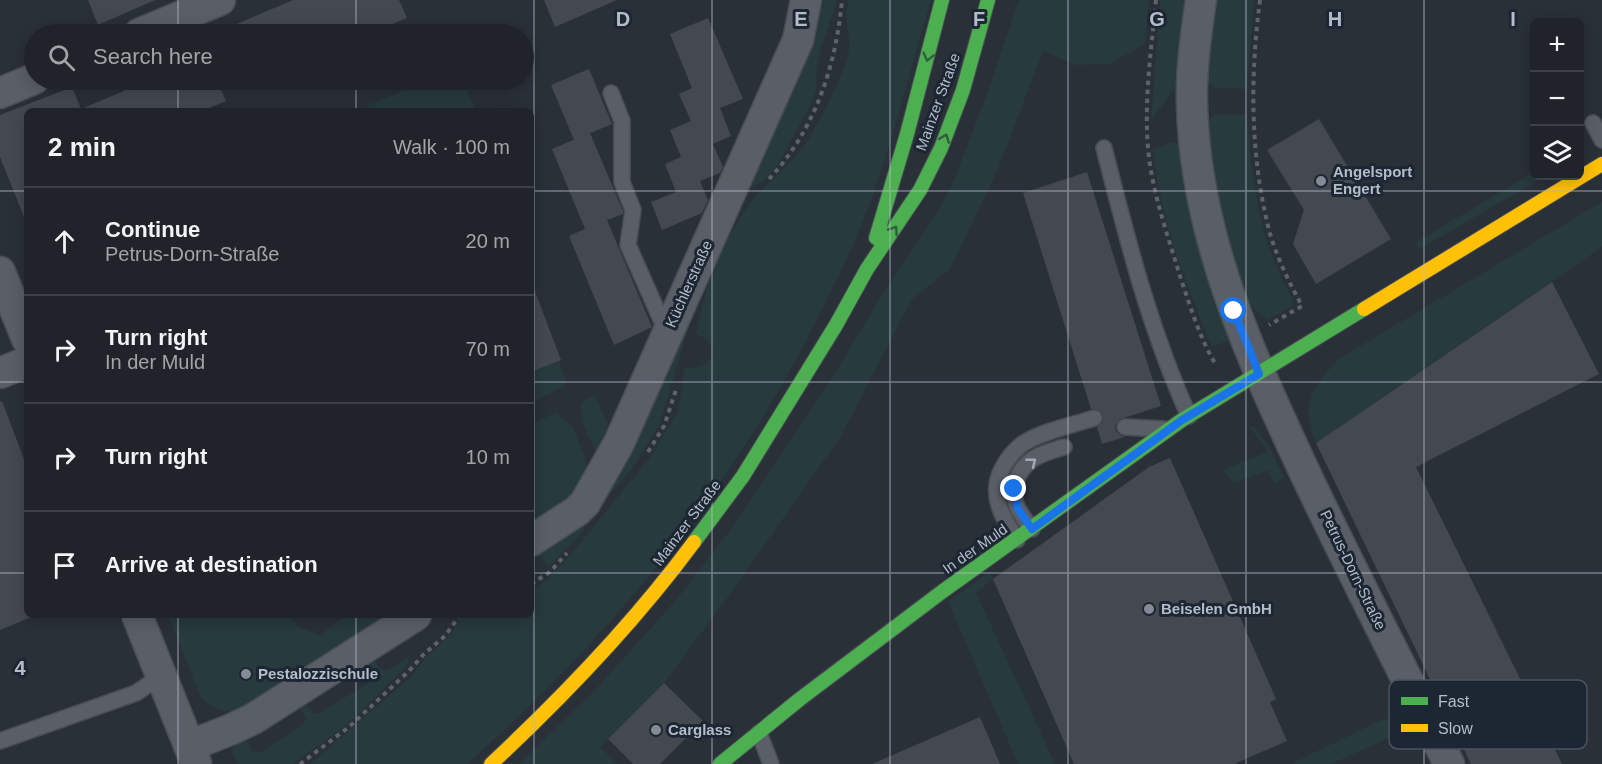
<!DOCTYPE html>
<html lang="en">
<head>
<meta charset="utf-8">
<style>
  body { margin:0; font-family:Helvetica,sans-serif; background:#282c32; color:#f1f3f6 }
  .controls { position:absolute; right:18px; top:18px; display:grid; overflow:hidden; border-radius:9px; box-shadow:0 3px 15px #0003 }
  .controls button { width:54px; height:54px; display:grid; place-items:center; padding:0; border:0; border-bottom:2px solid #3d4147; background:#20242a; color:#f1f3f6; font:30px sans-serif }
  .stop { position:absolute; width:18px; height:18px; margin:-14px; border:4px solid #1a73e8; border-radius:50%; background:#fff }
  .stop.end { background:#1a73e8; border-color:#fff; box-shadow:0 2px 6px #0008 }
  .list { margin:0; padding:0; list-style:none }
  h2 { display:flex; justify-content:space-between; align-items:center; height:78px; margin:0; padding:0 24px; font-size:26px }
  h2 small { font-size:20px; font-weight:400; color:#a2a4a8 }
  .list li { display:grid; grid-template-columns:39px 1fr auto; gap:18px; align-items:center; box-sizing:border-box; height:108px; padding:0 24px; border-top:2px solid #3d4147 }
  .list b { display:block; font-size:22px; white-space:nowrap }
  .list p { margin:0; font-size:20px; white-space:nowrap; color:#a2a4a8 }
  .list em { font-size:20px; font-style:normal; color:#a2a4a8 }
  .icon { flex:none; width:33px; height:33px; fill:none; stroke:currentColor; stroke-width:2; stroke-linecap:round; stroke-linejoin:round }
  .map { position:relative; flex:none; width:1602px; height:764px; overflow:hidden }
  .search { position:absolute; background:#20242a; box-shadow:0 3px 15px #0003; left:24px; top:24px; width:510px; height:66px; display:flex; align-items:center; gap:15px; box-sizing:border-box; padding:0 21px; border-radius:33px; color:#a2a4a8; font-size:22px }
  .panel { position:absolute; background:#20242a; box-shadow:0 3px 15px #0003; left:24px; top:108px; width:510px; height:510px; border-radius:9px }
  .map>svg:first-child { display:block }
  .green { fill:#273a3e }
  .building { fill:#444950 }
  .lines { fill:none; stroke-linecap:round; stroke-linejoin:round }
  .lane-casing { stroke:#484c53; stroke-width:18 }
  .street-casing { stroke:#484c53; stroke-width:33 }
  .fast-casing { stroke:#484c53; stroke-width:16 }
  .slow-casing { stroke:#484c53; stroke-width:16 }
  .path { stroke:#5d636a; stroke-width:4; stroke-dasharray:4.5 4.5; stroke-linecap:butt }
  .lane { stroke:#5a5e66; stroke-width:15 }
  .street { stroke:#5a5e66; stroke-width:30 }
  .fast { stroke:#4caf50; stroke-width:14 }
  .slow { stroke:#ffc107; stroke-width:14 }
  .oneway { stroke:#305d3f }
  .oneway2 { stroke:#a2a9b5 }
  .route { stroke:#1a73e8; stroke-width:8 }
  .grid { fill:none; stroke:#b4bcc9; stroke-width:1.5; stroke-opacity:0.55 }
  .poi-dot { fill:#848b96; stroke:#1d2633; stroke-width:2 }
  .labels { text-anchor:middle; stroke-width:6; stroke-linejoin:round; paint-order:stroke }
  .street-label { font-size:15px; fill:#b4bcc9; stroke:#1d2633 }
  .poi-label { font-size:15px; font-weight:bold; fill:#b4bcc9; stroke:#1d2633; text-anchor:start }
  .key { fill:#1d2633; stroke:#4a5360; stroke-width:1.5 }
  .key-label { font-size:16px; fill:#b4bcc9 }
  .grid-label { font-size:20px; text-anchor:middle; font-weight:bold; fill:#b4bcc9; stroke:#1d2633; stroke-width:6; stroke-linejoin:round; paint-order:stroke }
</style>
</head>
<body>
<div class="map">
<svg width="1602" height="764" viewBox="0 0 1602 764">
  <rect width="100%" height="100%" fill="#2a3038"/>
  <path class="green" d="M825,0H836V4L820,51L817,64L816,92L812,102L777,166L761,183L748,188L782,100Z
    M849,0H931C913,60 898,121 878,180C862,229 839,276 816,322C729,493 610,637 467,764H310L412,676L426,657L447,638L464,615H531V591L551,576L573,552L648,460L678,411L685,367C714,372 724,345 696,334C706,283 719,248 749,205C766,181 792,165 808,140C818,124 848,67 849,49C850,32 843,18 849,0Z
    M1019,0H1149L1145,44L1110,64L1075,65L1043,51L998,169L950,269L912,299L841,436L725,601L664,683L600,747L617,764H519L595,690L677,599L731,529L828,384L882,295L938,211L954,180L986,97Z
    M1160,0H1187L1180,76L1175,88L1151,120Z
    M1217,0H1254L1247,89L1215,88L1207,80Z
    M429,80H463L476,111H355Z
    M1215,114L1247,115C1250,154 1254,194 1264,232C1271,256 1282,279 1293,301L1291,307L1267,320L1254,309L1243,294L1223,229L1209,150L1208,121Z
    M1172,142L1180,144L1230,340L1214,346L1211,345C1186,283 1159,216 1153,149Z
    M1534,172V176H1546L1420,249L1416,242Z
    M1602,202V247L1316,443C1300,404 1312,386 1340,358Z
    M694,299L691,320L659,426L631,470L605,500Z
    M559,361L566,380L564,386L531,403V372Z
    M595,395L610,430L598,455C590,438 578,421 582,402Z
    M556,413L573,427L585,458L587,473L567,503L531,526V423Z
    M1249,426L1255,427L1268,445L1284,477L1275,484L1268,470L1234,483L1222,470L1268,452Z
    M591,517L579,536L548,568L538,555L531,558V555Z
    M990,572L993,579L976,593L1055,764H1018L948,601Z
    M168,615H287L299,627L323,637L324,631L349,615H392L246,709C229,714 212,710 200,696Z
    M372,656L380,669L387,671L408,657L409,662L405,668L347,725L292,764H240L232,754L233,745L244,738L253,751L259,753L304,724L306,718L296,704L304,700L313,713L319,714L371,681L373,674L363,661Z
    M1402,715L1409,729L1331,764H1291L1381,720Z"/>
  <path class="building" d="M88,0H155L98,25Z
    M293,0H399L407,18L383,28L386,34H213Z
    M544,0H617L555,27Z
    M708,18L743,99L720,108L731,136L713,144L723,167L720,173L700,181L708,200L702,213L662,230L651,202L676,192L665,164L681,157L670,130L691,121L679,94L692,88L670,34Z
    M589,69L612,124L574,140L551,85Z
    M119,80H217L226,101L202,111H27L26,222L0,157V115L72,87L81,109L124,91Z
    M1319,119L1391,239L1316,284L1293,244L1304,210L1267,150Z
    M590,133L623,211V214L607,220L652,327L614,345L569,236L585,229L552,149Z
    M1087,172L1161,406L1120,419L1115,426L1116,431L1120,435L1125,437L1102,444L1097,427L1103,421V415L1097,409H1091L1023,193Z
    M1552,282L1599,374L1416,467L1562,764H1471L1316,443Z
    M531,286H533L561,360L531,372Z
    M2,401L27,467V615L34,616L0,630V402Z
    M1170,458L1276,699L1270,702L1287,741L1234,764H1074L993,579L1149,467Z
    M664,683L703,721L660,764H633L608,739Z
    M980,717L1000,764H872Z"/>
  <g class="lines">
    <g class="lane-casing">
      <path id="lane" d="M611,93L622,121V182L633,210L628,245L667,333
        M1593,123L1602,140
        M1104,148C1127,239 1150,330 1189,416
        M1125,427L1164,429
        M1032,529C1027,522 1022,516 1018,509C1009,491 1017,470 1033,459C1043,453 1054,450 1064,447
        M1017,540C1002,517 988,494 1003,467C1008,458 1015,449 1024,443C1043,431 1073,425 1094,418
        M759,733L771,764
        M0,741L136,693L161,676"/>
    </g>
    <g class="street-casing">
      <path id="street" d="M1201,0C1196,34 1191,70 1192,104C1195,237 1251,357 1306,475C1352,572 1402,668 1449,764
        M139,34L220,0
        M0,93L34,79
        M0,272L27,339
        M0,373L27,362
        M531,541L577,511L585,503L619,443L798,40L806,0
        M137,615L196,763
        M189,746L232,729L253,719L416,615"/>
    </g>
    <g class="fast-casing">
      <path id="fast" d="M876,238L907,134L942,0
        M694,542L743,476L836,325L867,269L920,190L941,148L963,90L988,0
        M720,764L800,699L943,591L1182,420L1364,309"/>
    </g>
    <g class="slow-casing">
      <path id="slow" d="M1364,309L1602,164
        M491,764C564,696 634,623 694,542"/>
    </g>
    <path class="path" d="M1156,0C1151,54 1142,111 1150,165C1156,203 1169,240 1180,276C1190,306 1200,339 1216,365
      M1260,0C1250,76 1250,155 1269,230C1276,256 1289,282 1302,306L1269,325
      M769,179C815,130 836,66 842,0
      M648,452L664,426L676,390
      M531,584L550,572L567,553
      M300,764L349,727L408,672L424,654L445,636L460,615"/>
    <use href="#lane" class="lane"/>
    <use href="#street" class="street"/>
    <use href="#fast" class="fast"/>
    <use href="#slow" class="slow"/>
  </g>
  <defs><path id="oneway-chevron" d="M-2-3.5L2.5 0L-2 3.5" fill="none" stroke-width="1.6" stroke-linecap="round" stroke-linejoin="round" transform="scale(1.5)"/></defs>
  <g class="oneway">
    <use href="#oneway-chevron" transform="translate(928 57) rotate(104)"/>
    <use href="#oneway-chevron" transform="translate(945 138) rotate(-69)"/>
    <use href="#oneway-chevron" transform="translate(894 230) rotate(-56)"/>
  </g>
  <use class="oneway2" href="#oneway-chevron" transform="translate(1032 462) rotate(-39)"/>
  <g class="lines">
    <path class="route" d="M1014,489L1018,509L1032,529L1182,420L1259,374L1234,311"/>
  </g>
  <path class="grid" d="M178,0V34M356,0V34M534,0V764M712,0V764M890,0V764M1068,0V764M1246,0V764M1424,0V764M178,80V111M356,80V111M0,191H27M531,191H1602M0,382H27M531,382H1602M0,573H27M531,573H1602M178,615V764M356,615V764"/>
  <g class="poi-dot">
    <circle cx="1321" cy="181" r="6"/>
    <circle cx="1149" cy="609" r="6"/>
    <circle cx="246" cy="674" r="6"/>
    <circle cx="656" cy="730" r="6"/>
  </g>
  <g class="labels">
    <g class="street-label">
      <text transform="translate(938 102) rotate(-70)" y="5">Mainzer Straße</text>
      <text transform="translate(689 284) rotate(-66)" y="5">Küchlerstraße</text>
      <text transform="translate(687 523) rotate(-53)" y="5">Mainzer Straße</text>
      <text transform="translate(975 549) rotate(-35)" y="5">In der Muld</text>
      <text transform="translate(1353 570) rotate(64)" y="5">Petrus-Dorn-Straße</text>
    </g>
    <g class="poi-label">
      <text x="1333" y="177">Angelsport<tspan x="1333" dy="17">Engert</tspan></text>
      <text x="1161" y="614">Beiselen GmbH</text>
      <text x="258" y="679">Pestalozzischule</text>
      <text x="668" y="735">Carglass</text>
    </g>
  </g>
  <rect x="1389" y="680" width="198" height="69" rx="9" class="key"/>
  <rect x="1401" y="697" width="27" height="8" fill="#4caf50"/>
  <rect x="1401" y="724" width="27" height="8" fill="#ffc107"/>
  <g class="key-label">
    <text x="1438" y="707">Fast</text>
    <text x="1438" y="734">Slow</text>
  </g>
  <g class="grid-label">
    <text x="623" y="26">D</text>
    <text x="801" y="26">E</text>
    <text x="979" y="26">F</text>
    <text x="1157" y="26">G</text>
    <text x="1335" y="26">H</text>
    <text x="1513" y="26">I</text>
    <text x="20" y="675">4</text>
  </g>
</svg>
<div class="controls">
<button>+</button>
<button>−</button>
<button><svg class="icon" aria-label="layers" viewBox="0 0 24 24"><path d="M12 4l9 5-9 5-9-5zM3 14l9 5 9-5"/></svg></button>
</div>
<div class="stop" style="left:1234px;top:311px"></div>
<div class="stop end" style="left:1014px;top:489px"></div>
<div class="search"><svg class="icon" aria-label="search" viewBox="0 0 24 24"><circle cx="10" cy="10" r="6"/><path d="M15 15l6 6"/></svg>Search here</div>
<section class="panel">
<h2>2 min<small>Walk · 100 m</small></h2>
<ul class="list">
<li><svg class="icon" aria-label="ahead" viewBox="0 0 24 24"><path d="M12 20V5M6 11l6-6 6 6"/></svg><div><b>Continue</b><p>Petrus-Dorn-Straße</p></div><em>20 m</em></li>
<li><svg class="icon" aria-label="right" viewBox="0 0 24 24"><path d="M7 20v-9h11M14 6l5 5-5 5"/></svg><div><b>Turn right</b><p>In der Muld</p></div><em>70 m</em></li>
<li><svg class="icon" aria-label="right" viewBox="0 0 24 24"><path d="M7 20v-9h11M14 6l5 5-5 5"/></svg><div><b>Turn right</b></div><em>10 m</em></li>
<li><svg class="icon" aria-label="arrive" viewBox="0 0 24 24"><path d="M6 21V4h12l-3 4 3 4H6"/></svg><div><b>Arrive at destination</b></div></li>
</ul>
</section>
</div>
</body>
</html>
